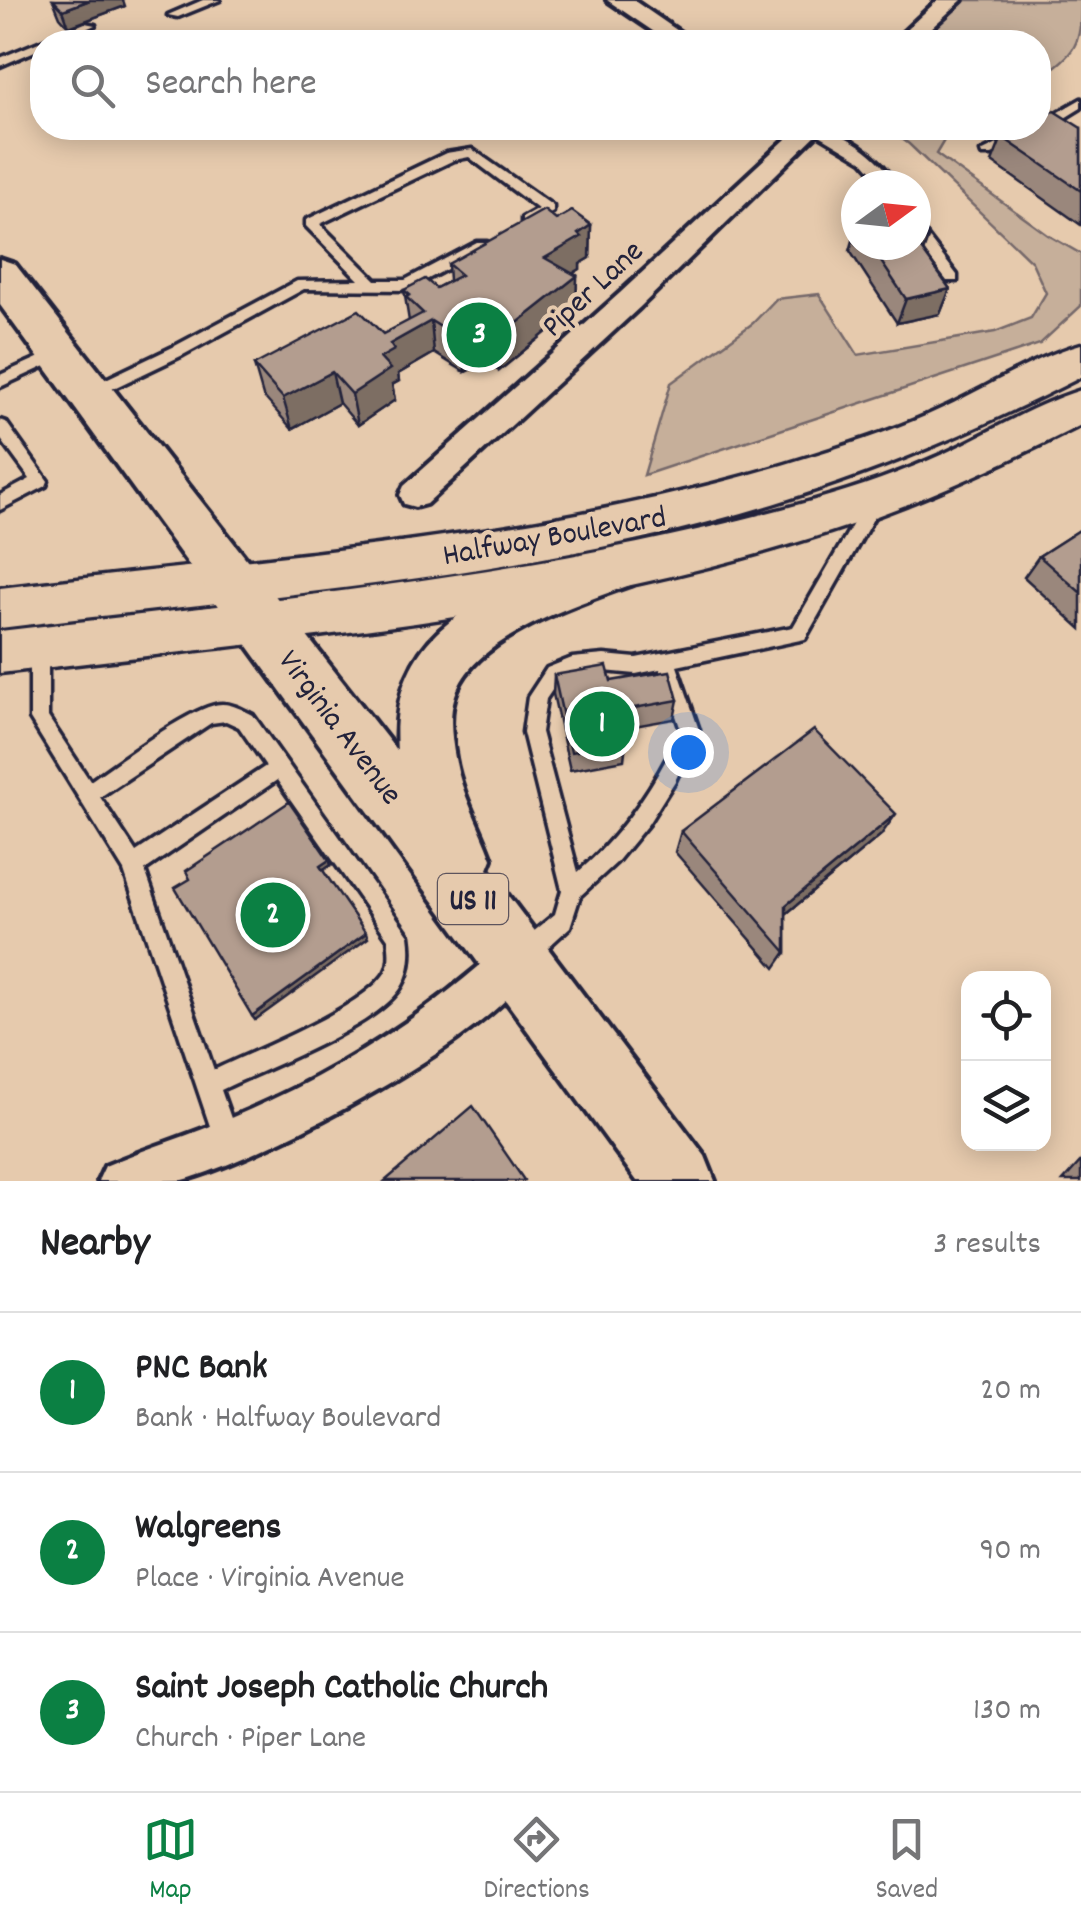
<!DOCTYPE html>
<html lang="en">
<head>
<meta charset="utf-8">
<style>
  body { margin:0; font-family:Dekko,sans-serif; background:#f2f2f2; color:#202124 }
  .controls { position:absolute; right:30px; bottom:30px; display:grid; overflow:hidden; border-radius:20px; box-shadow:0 5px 25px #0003 }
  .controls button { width:90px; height:90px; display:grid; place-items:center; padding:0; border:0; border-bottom:2px solid #e0e0e0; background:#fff; color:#202124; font:50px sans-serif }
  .compass { position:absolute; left:841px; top:170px; width:90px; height:90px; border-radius:50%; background:#fff; box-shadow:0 5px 25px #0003; rotate:75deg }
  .you { position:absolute; left:688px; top:752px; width:35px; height:35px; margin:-25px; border:8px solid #fff; border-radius:50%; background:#1a73e8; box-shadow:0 0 0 15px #1a73e833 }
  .badge { display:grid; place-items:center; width:65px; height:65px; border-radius:50%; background:#0b8043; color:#fff; font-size:32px; font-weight:700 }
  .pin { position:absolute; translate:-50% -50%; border:5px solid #fff; box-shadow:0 2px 10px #0006 }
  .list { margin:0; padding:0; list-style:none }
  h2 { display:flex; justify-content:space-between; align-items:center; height:130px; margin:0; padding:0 40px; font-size:42px }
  h2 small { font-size:32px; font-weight:400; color:#757577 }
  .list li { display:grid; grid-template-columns:65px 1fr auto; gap:30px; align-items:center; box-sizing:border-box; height:160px; padding:0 40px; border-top:2px solid #e0e0e0 }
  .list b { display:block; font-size:38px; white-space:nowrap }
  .list p { margin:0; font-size:32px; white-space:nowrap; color:#757577 }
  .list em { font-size:32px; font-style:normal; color:#757577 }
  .icon { flex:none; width:55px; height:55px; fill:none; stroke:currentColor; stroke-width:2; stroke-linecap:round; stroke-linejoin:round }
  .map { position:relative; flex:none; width:1081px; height:1181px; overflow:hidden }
  .search { position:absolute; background:#fff; box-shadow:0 5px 25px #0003; left:30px; right:30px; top:30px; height:110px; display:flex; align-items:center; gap:25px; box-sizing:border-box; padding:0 35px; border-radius:40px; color:#757577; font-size:38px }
  .sheet { height:610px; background:#fff }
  nav { display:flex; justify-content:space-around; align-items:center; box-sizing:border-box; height:140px; border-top:2px solid #e0e0e0; background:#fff; font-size:28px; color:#757577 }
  nav a { display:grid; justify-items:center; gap:5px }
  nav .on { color:#0b8043 }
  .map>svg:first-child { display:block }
  .green { fill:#c6af9a; stroke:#74686a; stroke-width:2.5 }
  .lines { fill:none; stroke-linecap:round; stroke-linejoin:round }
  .service-casing { stroke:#22223b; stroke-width:7 }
  .minor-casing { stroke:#22223b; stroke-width:8 }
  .secondary-casing { stroke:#22223b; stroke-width:7 }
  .primary-casing { stroke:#22223b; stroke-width:8 }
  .service { fill:#e6caad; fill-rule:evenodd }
  .minor { fill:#e6caad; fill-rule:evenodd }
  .secondary { fill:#e6caad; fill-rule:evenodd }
  .primary { fill:#e6caad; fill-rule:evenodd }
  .wall { fill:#9a877b; stroke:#22223b; stroke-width:2.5 }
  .shaded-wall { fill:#7d6e64; stroke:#22223b; stroke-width:2.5 }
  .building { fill:#b39d8f; stroke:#22223b; stroke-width:2.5 }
  .labels { text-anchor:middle; stroke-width:9; stroke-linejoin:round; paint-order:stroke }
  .shield { fill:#e6caad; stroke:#5d545d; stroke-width:2.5 }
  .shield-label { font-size:30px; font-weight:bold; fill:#22223b }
  .street-label { font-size:32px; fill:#22223b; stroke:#e6caad }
</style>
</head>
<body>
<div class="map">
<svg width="1081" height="1181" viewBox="0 0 1081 1181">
  <rect width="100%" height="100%" fill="#e6caad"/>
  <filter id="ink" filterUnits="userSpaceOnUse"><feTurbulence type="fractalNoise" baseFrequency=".01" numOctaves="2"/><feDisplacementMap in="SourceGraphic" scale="20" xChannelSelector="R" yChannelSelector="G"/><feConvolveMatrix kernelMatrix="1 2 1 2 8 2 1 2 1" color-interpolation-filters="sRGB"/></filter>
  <g filter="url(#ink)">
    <path class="green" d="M948,0H1081C1081,48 1076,51 1039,79L1038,42H907Z
      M887,128H957L949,132L936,154L1048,235L1081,254V306L1040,344L644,475L671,383L753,323L776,299L819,294L858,355L995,332L1031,318L1046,293L1032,262L909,144Z"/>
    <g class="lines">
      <g class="service-casing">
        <path id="service" d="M203,0H220L178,17L168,15Z
          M85,23L95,25L56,42H42V48L0,66V58Z
          M1081,99V108L1047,129L1038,128L1039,123Z
          M808,128C842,126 880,157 898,185H884L863,161Z
          M1020,133L1025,134V140L992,155H982L981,152Z
          M472,149L553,206V212L532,224H522V218L538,209L469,157L454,160L320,224L376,280H405L477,242H487V248L407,290L304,289L183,355L95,397H85L82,393L85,389L173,347L297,281L359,280L306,226V220L446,153Z
          M916,226L921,228L957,275V281H947L916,241Z
          M60,348L65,349L68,353L65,357L0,387V375Z
          M0,420L6,422L48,481L46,486L0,510V495L30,479L0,438Z
          M875,494L883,501L805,639L677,666L699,730L675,781L648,824L616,863L580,896L570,927L532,962L524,965L516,962L513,954L516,946L555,914L562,890L523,732L528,697L547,668L572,658L604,655L636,658L793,627L869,496ZM660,669L681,730C656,783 623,834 578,872L541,732L546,699L559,680L573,674L604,671L636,674Z
          M39,639L45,641L48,647V717L90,781C117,763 194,704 222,704C233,704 243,710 253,715L409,935C412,955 410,978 396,994C365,1031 267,1068 221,1090L239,1141L235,1149L227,1153L219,1149L215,1141L124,871L30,719V647L33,641ZM226,721L239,727L266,766L136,852L100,797L211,723ZM277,780L388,939C390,952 391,966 383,976C356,1011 256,1050 214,1070L145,870Z"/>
      </g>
      <g class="minor-casing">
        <path id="minor" d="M607,0H633L694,42H669Z
          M938,0H962L916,42H893Z
          M798,128H823L640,307L426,504L415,507L404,504L400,495L404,486L620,293Z
          M517,939L531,945L537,959C506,1034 262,1159 183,1180C158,1181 124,1181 98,1181L105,1166C147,1148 191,1135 233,1117C334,1074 422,1019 503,945Z"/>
      </g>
      <g class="secondary-casing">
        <path id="secondary" d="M1081,344V377C1002,417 923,453 839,482C575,576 277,593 0,628V588C272,555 553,539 815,455C858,442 903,427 943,408C988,387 1033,358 1081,344Z
          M1081,390V425C999,466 917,504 830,532C562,619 278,639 0,673V631C274,599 549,575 815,500C858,488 903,472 943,454C989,433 1033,405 1081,390Z"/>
      </g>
      <g class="primary-casing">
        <path id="primary" d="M0,259L15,264L397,751C389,639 466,602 558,568C585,558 611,542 638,552L646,567L638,582C585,602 480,633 457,690C448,711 451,736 455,758C461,793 480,826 492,859L488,869L705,1156L715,1181H637L0,305Z"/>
      </g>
      <use href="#service" class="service"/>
      <use href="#minor" class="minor"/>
      <use href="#secondary" class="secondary"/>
      <use href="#primary" class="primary"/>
    </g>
    <path class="wall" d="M53,0L125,6L69,27L60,17Z
      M1081,128V225L992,162L1002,137Z
      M556,220L591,225L590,258L580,264V269L573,273L577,276L576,308L499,371L486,362L465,372L434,353L398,374L399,381L392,385L395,400L358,425L339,403L292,429L263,396L254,365L383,334L409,321L404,290L436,288L449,281L448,264Z
      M856,230V245H916L928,238L923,251L950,289L940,314L897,323L850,251Z
      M1081,529V629L1024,577L1039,556Z
      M554,675L611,681L678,700L674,719L623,728L626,742L624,760L570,770L553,694Z
      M681,831L881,835L786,914V952L775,968L675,852Z
      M1081,1161V1181H1063Z"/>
    <path class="shaded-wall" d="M90,0H123L125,6L69,27L63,10Z
      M591,225L590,258L580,264V269L545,290V258L578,234Z
      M928,238L919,263L913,245L916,240Z
      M577,276L576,308L499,371L497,339Z
      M950,289L940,314L897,323L906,299Z
      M431,321L434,353L398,374L399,381L392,385L395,400L358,425L352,394L390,344Z
      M484,331L486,362L465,372L463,341Z
      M332,372L339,403L292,429L283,398Z
      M896,814L881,835L775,923L786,905Z
      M329,860L331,865L322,871L320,866Z
      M366,933L368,938L255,1020L252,1016Z"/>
    <path class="building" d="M53,0H90L63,10Z
      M1054,111L1081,128V191L1002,137L1021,128H1038V119Z
      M544,210L556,220L572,211L591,225L578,234L581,237L545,258L577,276L497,339L484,331L463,341L431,321L390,344L394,350L380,358L390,369L352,394L332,372L283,398L254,365L359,310L383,334L423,313L406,297L410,295L404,290L425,279L436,288L461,275L448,264Z
      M916,221L928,238L916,240Z
      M916,242L950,289L906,299L870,245H916Z
      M1081,529V593L1039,556Z
      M607,666L611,681L670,671L678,700L618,711L626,742L571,752L554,675Z
      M814,730L896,814L786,905V952L681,831Z
      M289,802L329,860L320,866L366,933L252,1016L175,888L190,879L186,871Z
      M473,1106L524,1180L523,1181H385Z"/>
  </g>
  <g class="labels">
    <rect class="shield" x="438" y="874" width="70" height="50" rx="8"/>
    <g class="shield-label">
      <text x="473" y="909">US 11</text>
    </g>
    <g class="street-label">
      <text transform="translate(591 287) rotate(-43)" y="11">Piper Lane</text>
      <text transform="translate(554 534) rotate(-10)" y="11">Halfway Boulevard</text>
      <text transform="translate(342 726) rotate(53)" y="11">Virginia Avenue</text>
    </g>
  </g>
</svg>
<div class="controls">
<button><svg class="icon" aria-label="locate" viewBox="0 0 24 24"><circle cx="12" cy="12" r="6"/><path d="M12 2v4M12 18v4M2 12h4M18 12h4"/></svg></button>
<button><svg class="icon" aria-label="layers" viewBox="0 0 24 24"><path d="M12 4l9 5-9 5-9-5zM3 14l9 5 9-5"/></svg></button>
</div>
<svg class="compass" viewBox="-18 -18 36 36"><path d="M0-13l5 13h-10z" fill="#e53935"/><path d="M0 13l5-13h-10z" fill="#757577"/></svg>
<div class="you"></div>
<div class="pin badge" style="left:602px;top:724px">1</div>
<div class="pin badge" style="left:273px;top:915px">2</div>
<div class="pin badge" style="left:479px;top:335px">3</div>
<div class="search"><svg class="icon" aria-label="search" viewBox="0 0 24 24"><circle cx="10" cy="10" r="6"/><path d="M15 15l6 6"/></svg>Search here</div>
</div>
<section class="sheet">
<h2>Nearby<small>3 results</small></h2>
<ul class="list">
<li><span class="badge">1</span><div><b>PNC Bank</b><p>Bank · Halfway Boulevard</p></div><em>20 m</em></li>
<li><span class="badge">2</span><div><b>Walgreens</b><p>Place · Virginia Avenue</p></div><em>90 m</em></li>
<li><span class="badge">3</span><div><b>Saint Joseph Catholic Church</b><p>Church · Piper Lane</p></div><em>130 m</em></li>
</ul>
</section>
<nav>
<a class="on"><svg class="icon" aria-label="map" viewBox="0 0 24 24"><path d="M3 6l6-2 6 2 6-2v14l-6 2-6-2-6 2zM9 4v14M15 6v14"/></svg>Map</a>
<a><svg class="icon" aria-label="directions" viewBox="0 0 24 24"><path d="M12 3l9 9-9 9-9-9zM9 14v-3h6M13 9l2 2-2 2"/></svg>Directions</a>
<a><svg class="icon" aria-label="saved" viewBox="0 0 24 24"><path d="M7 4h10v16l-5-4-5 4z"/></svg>Saved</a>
</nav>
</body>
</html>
